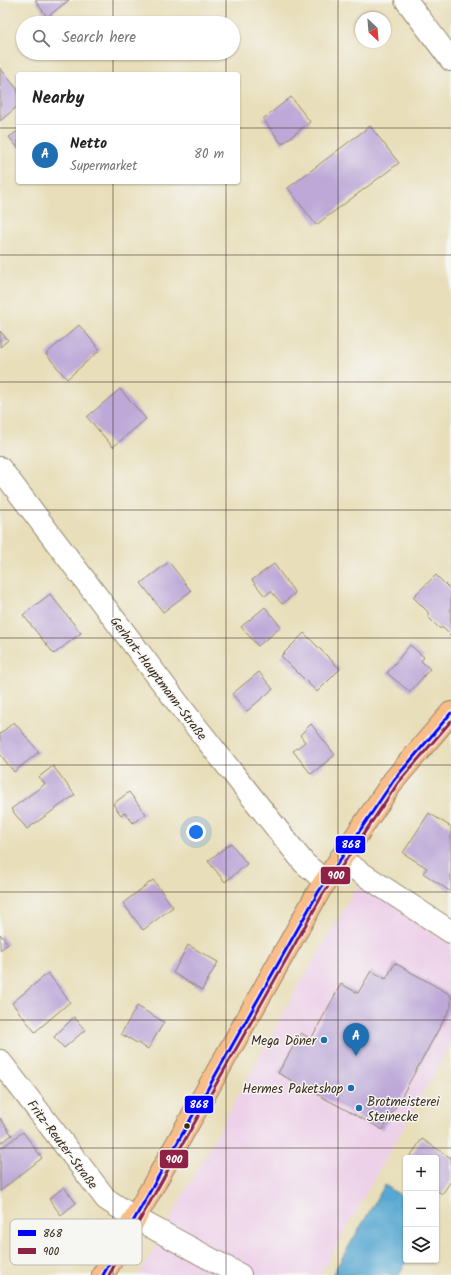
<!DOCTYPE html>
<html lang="en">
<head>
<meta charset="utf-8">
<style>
  body { margin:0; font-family:Kalam,sans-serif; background:#f2f2f2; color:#222 }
  .controls { position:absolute; right:12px; bottom:12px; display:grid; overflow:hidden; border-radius:4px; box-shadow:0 1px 3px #0004 }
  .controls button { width:36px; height:36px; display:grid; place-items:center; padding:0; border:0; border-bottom:1px solid #e0e0e0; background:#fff; color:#222; font:20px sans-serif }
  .compass { position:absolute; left:355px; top:12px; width:36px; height:36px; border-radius:50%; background:#fff; box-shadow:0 1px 3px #0004; rotate:154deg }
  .you { position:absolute; left:196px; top:832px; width:14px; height:14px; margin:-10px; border:3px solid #fff; border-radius:50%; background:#1a73e8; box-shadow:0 0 0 6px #1a73e833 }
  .badge { display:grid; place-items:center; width:26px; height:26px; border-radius:50%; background:#1f6fb2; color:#fff; font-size:13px; font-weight:700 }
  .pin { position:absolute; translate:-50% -33px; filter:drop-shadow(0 1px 2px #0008) }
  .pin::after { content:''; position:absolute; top:21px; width:14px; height:12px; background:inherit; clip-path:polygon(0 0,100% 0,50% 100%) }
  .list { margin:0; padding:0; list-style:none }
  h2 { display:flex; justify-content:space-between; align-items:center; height:52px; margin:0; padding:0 16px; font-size:17px }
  h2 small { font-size:13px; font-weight:400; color:#767676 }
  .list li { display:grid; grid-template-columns:26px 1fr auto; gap:12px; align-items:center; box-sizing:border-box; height:60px; padding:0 16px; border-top:1px solid #e0e0e0 }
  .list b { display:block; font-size:15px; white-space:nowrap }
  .list p { margin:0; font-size:13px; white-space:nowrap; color:#767676 }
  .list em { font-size:13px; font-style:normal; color:#767676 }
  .icon { flex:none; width:22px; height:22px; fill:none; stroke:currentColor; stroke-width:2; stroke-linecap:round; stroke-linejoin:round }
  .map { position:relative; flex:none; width:451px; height:1275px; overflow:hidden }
  .search { position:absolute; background:#fff; box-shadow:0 1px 3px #0004; left:16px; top:16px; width:224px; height:44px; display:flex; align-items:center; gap:10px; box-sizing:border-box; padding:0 14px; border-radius:22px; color:#767676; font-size:15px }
  .panel { position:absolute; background:#fff; box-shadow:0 1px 3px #0004; left:16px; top:72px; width:224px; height:112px; border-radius:4px }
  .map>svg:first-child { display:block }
  .built { fill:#edd1e9 }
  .water { fill:#57a7d1; stroke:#496878 }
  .building { fill:#bda8d8 }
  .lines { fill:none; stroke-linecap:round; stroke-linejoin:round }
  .minor-casing { stroke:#92846c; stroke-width:24 }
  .major-casing { stroke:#92846c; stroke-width:24 }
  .minor { stroke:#fff; stroke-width:22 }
  .major { stroke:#f8bd88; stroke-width:22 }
  .bus-1-casing { stroke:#f6f6f2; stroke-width:6 }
  .bus-2-casing { stroke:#f6f6f2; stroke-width:6 }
  .bus-1 { stroke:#00f; stroke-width:3 }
  .bus-2 { stroke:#8e2145; stroke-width:3 }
  .grid { fill:none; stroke:#3b2a1e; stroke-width:1; stroke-opacity:0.55 }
  .poi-dot { fill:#1f6fb2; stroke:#f6f6f2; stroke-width:1.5 }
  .bus-dot { fill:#3b2a1e; stroke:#f6f6f2; stroke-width:1.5 }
  .labels { text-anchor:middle; stroke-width:3; stroke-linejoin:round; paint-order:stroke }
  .street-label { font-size:13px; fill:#3b2a1e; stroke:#f6f6f2 }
  .poi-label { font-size:13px; fill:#3b2a1e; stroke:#f6f6f2; text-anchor:end }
  .key { fill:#f6f6f2; stroke:#beb9b2; stroke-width:1 }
  .key-label { font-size:11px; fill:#3b2a1e }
  .line-badge { stroke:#f6f6f2; stroke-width:1.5 }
  .badge-label { font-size:11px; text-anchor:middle; font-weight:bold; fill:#fff }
</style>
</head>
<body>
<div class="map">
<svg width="451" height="1275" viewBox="0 0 451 1275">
  <rect width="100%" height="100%" fill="#f6f6f2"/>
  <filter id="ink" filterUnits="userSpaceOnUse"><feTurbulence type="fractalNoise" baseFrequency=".025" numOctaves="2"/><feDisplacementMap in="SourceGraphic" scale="8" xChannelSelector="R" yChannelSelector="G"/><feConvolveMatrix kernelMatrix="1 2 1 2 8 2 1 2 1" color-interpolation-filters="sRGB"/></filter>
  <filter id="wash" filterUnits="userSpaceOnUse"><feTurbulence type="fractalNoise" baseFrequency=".012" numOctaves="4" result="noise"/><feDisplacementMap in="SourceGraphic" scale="16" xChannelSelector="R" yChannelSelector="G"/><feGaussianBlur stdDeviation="0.9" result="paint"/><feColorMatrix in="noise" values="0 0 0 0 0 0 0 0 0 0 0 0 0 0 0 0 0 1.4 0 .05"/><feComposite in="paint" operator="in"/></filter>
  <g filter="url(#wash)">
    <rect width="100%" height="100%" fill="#e8deb9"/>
    <path class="built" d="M357,887L370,890L451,945V1044L320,1275H139L298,987Z"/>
    <path class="water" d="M385,1185L406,1199V1260H408L399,1275H332Z"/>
    <g id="blocks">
      <path class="building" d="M35,0H69L47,17Z
        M0,68L18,90V106L0,121Z
        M291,97L310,122L282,144L263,119Z
        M370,126L399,163L316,225L288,188Z
        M18,131V148L9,137Z
        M79,325L100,350L67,379L46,354Z
        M0,331L8,340L0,347Z
        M120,389L146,419L113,447L87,417Z
        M169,562L191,591L163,612L141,583Z
        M274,564L295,593L282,604L271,591L265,596L252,580Z
        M436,575L451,590V636L443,628H439L428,617V612L413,597Z
        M50,594L81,633L54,654L23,615Z
        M265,607L281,627L258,646L241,627Z
        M304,633L340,669L317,692L281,656Z
        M410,645L424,657L421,661L430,669L410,692L387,673Z
        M259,672L273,689L247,711L232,694Z
        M14,722L39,752L14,772L0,754V734Z
        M311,724L335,755L311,774L293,751L305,742L300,735Z
        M53,766L75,795L27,829L11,809L45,784L39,777Z
        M129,792L146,814L133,823L125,813L121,815L113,804Z
        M429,813L451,827V892L423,873L427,868L403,853Z
        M231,843L247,864L225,882L208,861Z
        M153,880L173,907L143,930L123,903Z
        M0,934L8,944L0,950Z
        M188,945L218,962L202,990L173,973Z
        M395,963L451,995V1007L383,1130L278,1073L301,1033L311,1039L341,984L358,993L371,971L386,979Z
        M48,973L70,1002L35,1032L12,1003Z
        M137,1006L164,1022L148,1049L121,1034Z
        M74,1017L85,1030L64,1048L54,1037Z
        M0,1118L12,1135L0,1143Z
        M23,1132L42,1158L0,1191V1149Z
        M422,1139L451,1158V1181L442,1194L436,1190V1158H409Z
        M64,1187L76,1203L61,1215L49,1199Z"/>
    </g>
  </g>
  <g filter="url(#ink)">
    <use href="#blocks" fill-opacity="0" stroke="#92846c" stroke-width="1"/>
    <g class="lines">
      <g class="minor-casing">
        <path id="minor" d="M406,0L451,60
          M0,468L183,710L304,863L325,881
          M340,859L451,932
          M0,1061L106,1199L135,1218L240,1275"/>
      </g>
      <g class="major-casing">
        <path id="major" d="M103,1275L319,891L394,780L451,713"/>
      </g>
      <use href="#minor" class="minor"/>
      <use href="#major" class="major"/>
      <g class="bus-1-casing">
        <path id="bus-1" d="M103,1275L319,891L394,780L451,713"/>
      </g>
      <g class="bus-2-casing">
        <path id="bus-2" d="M109,1275L323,894L398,783L451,721"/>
      </g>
      <use href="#bus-1" class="bus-1"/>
      <use href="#bus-2" class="bus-2"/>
    </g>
  </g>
  <path class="grid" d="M113,0V23M226,0V23M338,0V1275M113,53V74M226,53V74M0,128H18M238,128H451M113,182V1275M226,182V1275M0,255H451M0,382H451M0,510H451M0,638H451M0,765H451M0,892H451M0,1020H451M0,1148H451"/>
  <g class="poi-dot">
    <circle cx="324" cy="1040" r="4"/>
    <circle cx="351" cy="1088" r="4"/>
    <circle cx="359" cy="1108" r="4"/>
  </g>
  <circle class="bus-dot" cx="187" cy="1126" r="3.5"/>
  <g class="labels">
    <g class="street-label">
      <text transform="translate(159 678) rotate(53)" y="5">Gerhart-Hauptmann-Straße</text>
      <text transform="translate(63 1144) rotate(53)" y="5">Fritz-Reuter-Straße</text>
    </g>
    <g class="poi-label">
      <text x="316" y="1045">Mega Döner</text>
      <text x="343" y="1093">Hermes Paketshop</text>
      <text x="367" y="1106" text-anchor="start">Brotmeisterei<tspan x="367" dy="15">Steinecke</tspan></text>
    </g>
  </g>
  <rect x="10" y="1219" width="132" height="46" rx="6" class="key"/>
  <rect x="18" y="1230" width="18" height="6" fill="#00f"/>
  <rect x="18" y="1248" width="18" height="6" fill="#8e2145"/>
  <g class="key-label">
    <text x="43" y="1237">868</text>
    <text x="43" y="1255">900</text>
  </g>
  <g class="line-badge">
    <rect x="335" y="835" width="31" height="19" rx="4" fill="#00f"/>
    <rect x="320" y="866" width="31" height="19" rx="4" fill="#8e2145"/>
    <rect x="184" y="1095" width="30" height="19" rx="4" fill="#00f"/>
    <rect x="159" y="1149" width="30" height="20" rx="4" fill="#8e2145"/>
  </g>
  <g class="badge-label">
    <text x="351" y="848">868</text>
    <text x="336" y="879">900</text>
    <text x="199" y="1108">868</text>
    <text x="174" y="1163">900</text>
  </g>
</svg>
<div class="controls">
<button>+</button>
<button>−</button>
<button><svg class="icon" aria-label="layers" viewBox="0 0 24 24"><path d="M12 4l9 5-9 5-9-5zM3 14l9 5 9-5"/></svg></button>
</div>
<svg class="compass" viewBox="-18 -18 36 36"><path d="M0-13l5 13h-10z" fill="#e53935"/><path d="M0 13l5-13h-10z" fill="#767676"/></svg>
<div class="you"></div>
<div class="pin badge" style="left:356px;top:1056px">A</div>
<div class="search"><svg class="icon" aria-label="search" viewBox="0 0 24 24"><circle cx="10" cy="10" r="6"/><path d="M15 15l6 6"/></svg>Search here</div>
<section class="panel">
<h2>Nearby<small></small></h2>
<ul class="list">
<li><span class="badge">A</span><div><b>Netto</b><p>Supermarket</p></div><em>80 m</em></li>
</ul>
</section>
</div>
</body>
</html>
